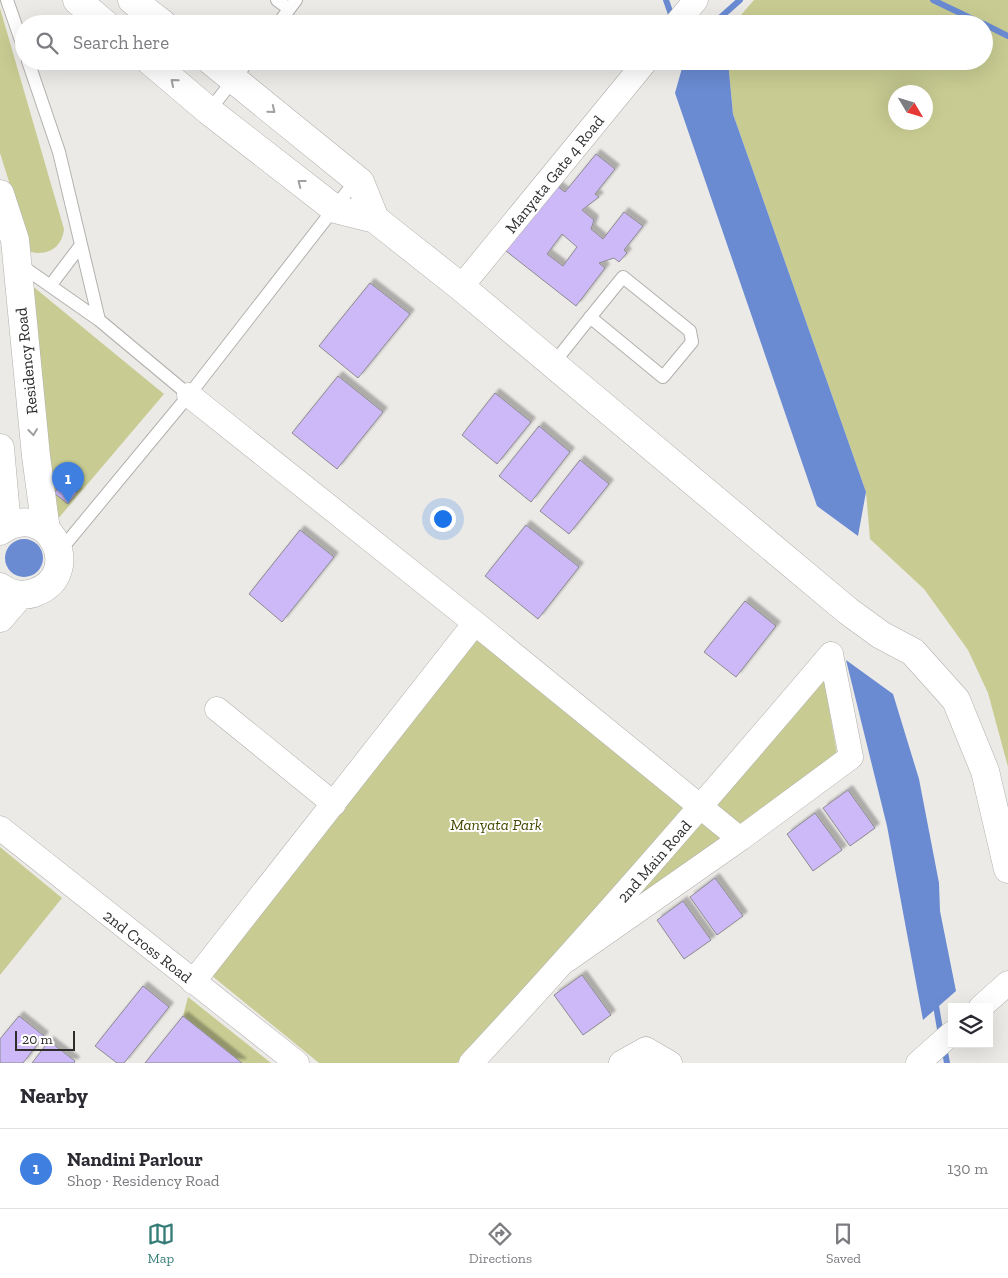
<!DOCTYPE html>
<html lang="en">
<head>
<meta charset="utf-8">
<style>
  body { margin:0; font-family:"Zilla Slab",serif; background:#f7f7f7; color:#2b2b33 }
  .controls { position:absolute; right:15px; bottom:15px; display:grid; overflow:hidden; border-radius:0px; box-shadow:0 5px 20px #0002 }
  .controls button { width:45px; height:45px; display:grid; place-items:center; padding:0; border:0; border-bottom:1px solid #e1e1e2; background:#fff; color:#2b2b33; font:25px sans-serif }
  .compass { position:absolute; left:888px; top:85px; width:45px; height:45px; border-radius:50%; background:#fff; box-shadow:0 5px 20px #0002; rotate:128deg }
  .scale { position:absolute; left:15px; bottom:12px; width:60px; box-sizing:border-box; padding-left:5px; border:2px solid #2e2d2c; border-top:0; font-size:14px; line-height:18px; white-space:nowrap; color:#2e2d2c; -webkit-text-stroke:4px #fff; paint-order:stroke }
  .you { position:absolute; left:442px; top:518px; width:18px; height:18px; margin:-12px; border:4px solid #fff; border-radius:50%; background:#1a73e8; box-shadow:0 0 0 8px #1a73e833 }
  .badge { display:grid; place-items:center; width:32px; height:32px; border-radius:50%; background:#357c76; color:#fff; font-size:16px; font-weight:700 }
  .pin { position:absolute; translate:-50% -41px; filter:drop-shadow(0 1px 2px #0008) }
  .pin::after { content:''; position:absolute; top:26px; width:18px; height:15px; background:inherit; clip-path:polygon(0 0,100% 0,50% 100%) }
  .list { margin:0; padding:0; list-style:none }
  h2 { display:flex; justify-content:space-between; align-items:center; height:65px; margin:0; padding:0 20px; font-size:21px }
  h2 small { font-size:16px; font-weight:400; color:#7c7c81 }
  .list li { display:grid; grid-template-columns:32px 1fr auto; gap:15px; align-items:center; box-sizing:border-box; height:80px; padding:0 20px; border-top:1px solid #e1e1e2 }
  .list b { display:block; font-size:19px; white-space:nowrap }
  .list p { margin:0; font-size:16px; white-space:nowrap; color:#7c7c81 }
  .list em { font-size:16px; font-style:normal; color:#7c7c81 }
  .icon { flex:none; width:28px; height:28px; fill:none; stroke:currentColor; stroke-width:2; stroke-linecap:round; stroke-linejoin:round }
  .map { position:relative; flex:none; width:1008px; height:1063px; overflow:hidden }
  .search { position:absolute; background:#fff; box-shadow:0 5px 20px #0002; left:15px; right:15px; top:15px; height:55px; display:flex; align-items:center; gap:12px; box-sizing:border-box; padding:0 18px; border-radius:28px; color:#7c7c81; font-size:19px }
  .sheet { height:145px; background:#fff }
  nav { display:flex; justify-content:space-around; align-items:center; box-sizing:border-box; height:70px; border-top:1px solid #e1e1e2; background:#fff; font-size:14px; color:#7c7c81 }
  nav a { display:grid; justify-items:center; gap:2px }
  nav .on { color:#357c76 }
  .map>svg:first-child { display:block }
  .green { fill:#c8cc92; fill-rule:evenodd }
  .water { fill:#6a8bd2 }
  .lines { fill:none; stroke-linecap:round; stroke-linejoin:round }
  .stream { stroke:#6a8bd2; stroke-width:6 }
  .building { fill:#cdb9f8; stroke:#8c8b8f; fill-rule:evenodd; filter:url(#shadow) }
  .lane-casing { stroke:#b2b0ad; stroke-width:14 }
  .street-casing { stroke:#b2b0ad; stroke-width:25 }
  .secondary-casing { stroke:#b2b0ad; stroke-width:29 }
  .lane { stroke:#fff; stroke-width:12 }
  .street { stroke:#fff; stroke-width:24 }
  .secondary { stroke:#fff; stroke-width:28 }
  .oneway { stroke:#a1a0a0 }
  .labels { text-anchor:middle; stroke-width:4; stroke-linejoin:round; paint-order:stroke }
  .street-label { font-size:16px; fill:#2e2d2c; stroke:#fff }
  .park-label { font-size:16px; font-style:italic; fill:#474900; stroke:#fff }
</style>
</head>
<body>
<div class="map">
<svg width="1008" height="1063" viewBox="0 0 1008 1063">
  <defs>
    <filter id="shadow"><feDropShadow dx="4.5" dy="-4.5" stdDeviation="1" flood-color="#0004"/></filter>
  </defs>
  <rect width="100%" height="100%" fill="#eceae7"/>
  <path class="green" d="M754,0H1008V767L988,693L968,650L924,589L870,539L866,492L733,114L728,61H984V24H733ZM896,92H926V122H896Z
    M0,8L64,229C62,247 49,256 31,252L0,153Z
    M30,284L164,394L57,520Z
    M475,634L689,809L457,1063H319L211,975Z
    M824,679L837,754L739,828L715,807Z
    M700,817L730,840L589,939Z
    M0,847L62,898L0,975Z
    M188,997L271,1063H242L183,1016Z"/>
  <path class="water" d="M684,61H728L733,114L866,492L858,536L817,506L675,93Z
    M5 558a19 19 0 1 1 38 0a19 19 0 1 1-38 0Z
    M846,660L893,694L919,779L939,883L940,911L956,991L923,1020L887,826Z"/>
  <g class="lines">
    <path class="stream" d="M666,0L673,20
      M933,0L983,24
      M713,24L740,0
      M984,24L1008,36
      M935,1000L941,1035
      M944,1047L947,1063"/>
  </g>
  <path class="building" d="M596,154L615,169L595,194L599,197L582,210L594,220L591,229L603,239L624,212L643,226L624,250L627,253L619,262L614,258L599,263L605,268L576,306L506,251L557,186L565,192ZM562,234L577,247L563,266L547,254Z
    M370,283L410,314L358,378L319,346Z
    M338,376L383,412L337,469L292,433Z
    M495,393L531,422L497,464L462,435Z
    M539,426L570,452L531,502L499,476Z
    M580,460L609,484L569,534L540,511Z
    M63,481L77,492L68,504L54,493Z
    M526,525L579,567L538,619L485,576Z
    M300,530L334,557L282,622L249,594Z
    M745,601L776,626L736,677L704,652Z
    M848,790L875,828L850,846L823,808Z
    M815,813L842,850L813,871L787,834Z
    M715,878L743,916L717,935L690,897Z
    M683,901L711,940L684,959L657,920Z
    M582,975L611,1015L583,1035L554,995Z
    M143,986L169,1007L124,1063H117L95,1046Z
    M19,1016L44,1036L23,1063H0V1039Z
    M183,1016L242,1063H145Z
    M49,1041L75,1061L74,1063H32Z"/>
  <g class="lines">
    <g class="lane-casing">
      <path id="lane" d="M7,0L24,49
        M277,0L289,9
        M278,24L296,0
        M28,61L59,152L99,320
        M209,111L248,61
        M19,264L99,320L189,395
        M50,286L81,245
        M553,364C576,335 599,306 623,277L690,331L692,342L663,377L590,317
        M59,552L189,395L357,179"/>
    </g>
    <g class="street-casing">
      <path id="street" d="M676,24L696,0
        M461,287L646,61
        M189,395L475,623L740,839L567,960
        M217,709L334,804
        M0,828L297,1063
        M740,839L851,757L831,654
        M193,982L475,623
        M981,1007L1008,983
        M471,1063C595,930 713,793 831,654
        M621,1063L646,1049L670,1063
        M918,1063L952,1033"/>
    </g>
    <g class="secondary-casing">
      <path id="secondary" d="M77,0L105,24
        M132,0L163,24
        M150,61L209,111L335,209L375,219L461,287L848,611L881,635L913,652L956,700L985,771L1008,869
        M211,61L360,182L375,219
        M0,194L15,240L36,456L46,530
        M0,448L7,526
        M0,531C49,497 85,573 36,592C24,597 10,595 0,587
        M0,618L20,595"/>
    </g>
    <use href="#lane" class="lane"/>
    <use href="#street" class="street"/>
    <use href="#secondary" class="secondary"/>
  </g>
  <defs><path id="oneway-chevron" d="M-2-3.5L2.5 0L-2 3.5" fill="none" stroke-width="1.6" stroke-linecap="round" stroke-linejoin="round" transform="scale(1.25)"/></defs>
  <g class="oneway">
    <use href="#oneway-chevron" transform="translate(174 82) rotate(-140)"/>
    <use href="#oneway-chevron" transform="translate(272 110) rotate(39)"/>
    <use href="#oneway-chevron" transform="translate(301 183) rotate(-142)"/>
    <use href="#oneway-chevron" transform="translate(33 432) rotate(84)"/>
  </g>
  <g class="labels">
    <g class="street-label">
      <text transform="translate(554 174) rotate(-51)" y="6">Manyata Gate 4 Road</text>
      <text transform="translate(26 361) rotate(-96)" y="6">Residency Road</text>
      <text transform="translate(654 861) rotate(-49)" y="6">2nd Main Road</text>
      <text transform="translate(148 946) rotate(38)" y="6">2nd Cross Road</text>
    </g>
    <g class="park-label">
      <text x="496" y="830">Manyata Park</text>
    </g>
  </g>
</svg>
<div class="controls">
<button><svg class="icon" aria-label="layers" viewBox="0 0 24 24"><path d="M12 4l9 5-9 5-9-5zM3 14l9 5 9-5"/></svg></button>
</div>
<svg class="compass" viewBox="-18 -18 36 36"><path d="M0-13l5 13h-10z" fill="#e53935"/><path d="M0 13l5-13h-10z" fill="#7c7c81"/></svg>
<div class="scale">20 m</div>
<div class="you"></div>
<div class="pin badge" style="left:68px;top:503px;background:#3f7fe0">1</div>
<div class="search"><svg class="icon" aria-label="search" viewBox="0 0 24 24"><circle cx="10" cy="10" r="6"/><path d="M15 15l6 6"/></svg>Search here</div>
</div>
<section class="sheet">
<h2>Nearby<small></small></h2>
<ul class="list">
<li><span class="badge" style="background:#3f7fe0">1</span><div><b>Nandini Parlour</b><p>Shop · Residency Road</p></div><em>130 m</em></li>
</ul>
</section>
<nav>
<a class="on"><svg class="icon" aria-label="map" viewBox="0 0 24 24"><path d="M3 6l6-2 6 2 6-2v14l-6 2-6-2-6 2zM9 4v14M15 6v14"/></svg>Map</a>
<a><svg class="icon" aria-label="directions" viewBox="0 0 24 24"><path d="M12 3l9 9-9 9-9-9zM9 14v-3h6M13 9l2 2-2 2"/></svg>Directions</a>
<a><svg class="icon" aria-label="saved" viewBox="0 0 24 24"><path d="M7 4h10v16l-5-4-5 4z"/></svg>Saved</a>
</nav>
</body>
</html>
